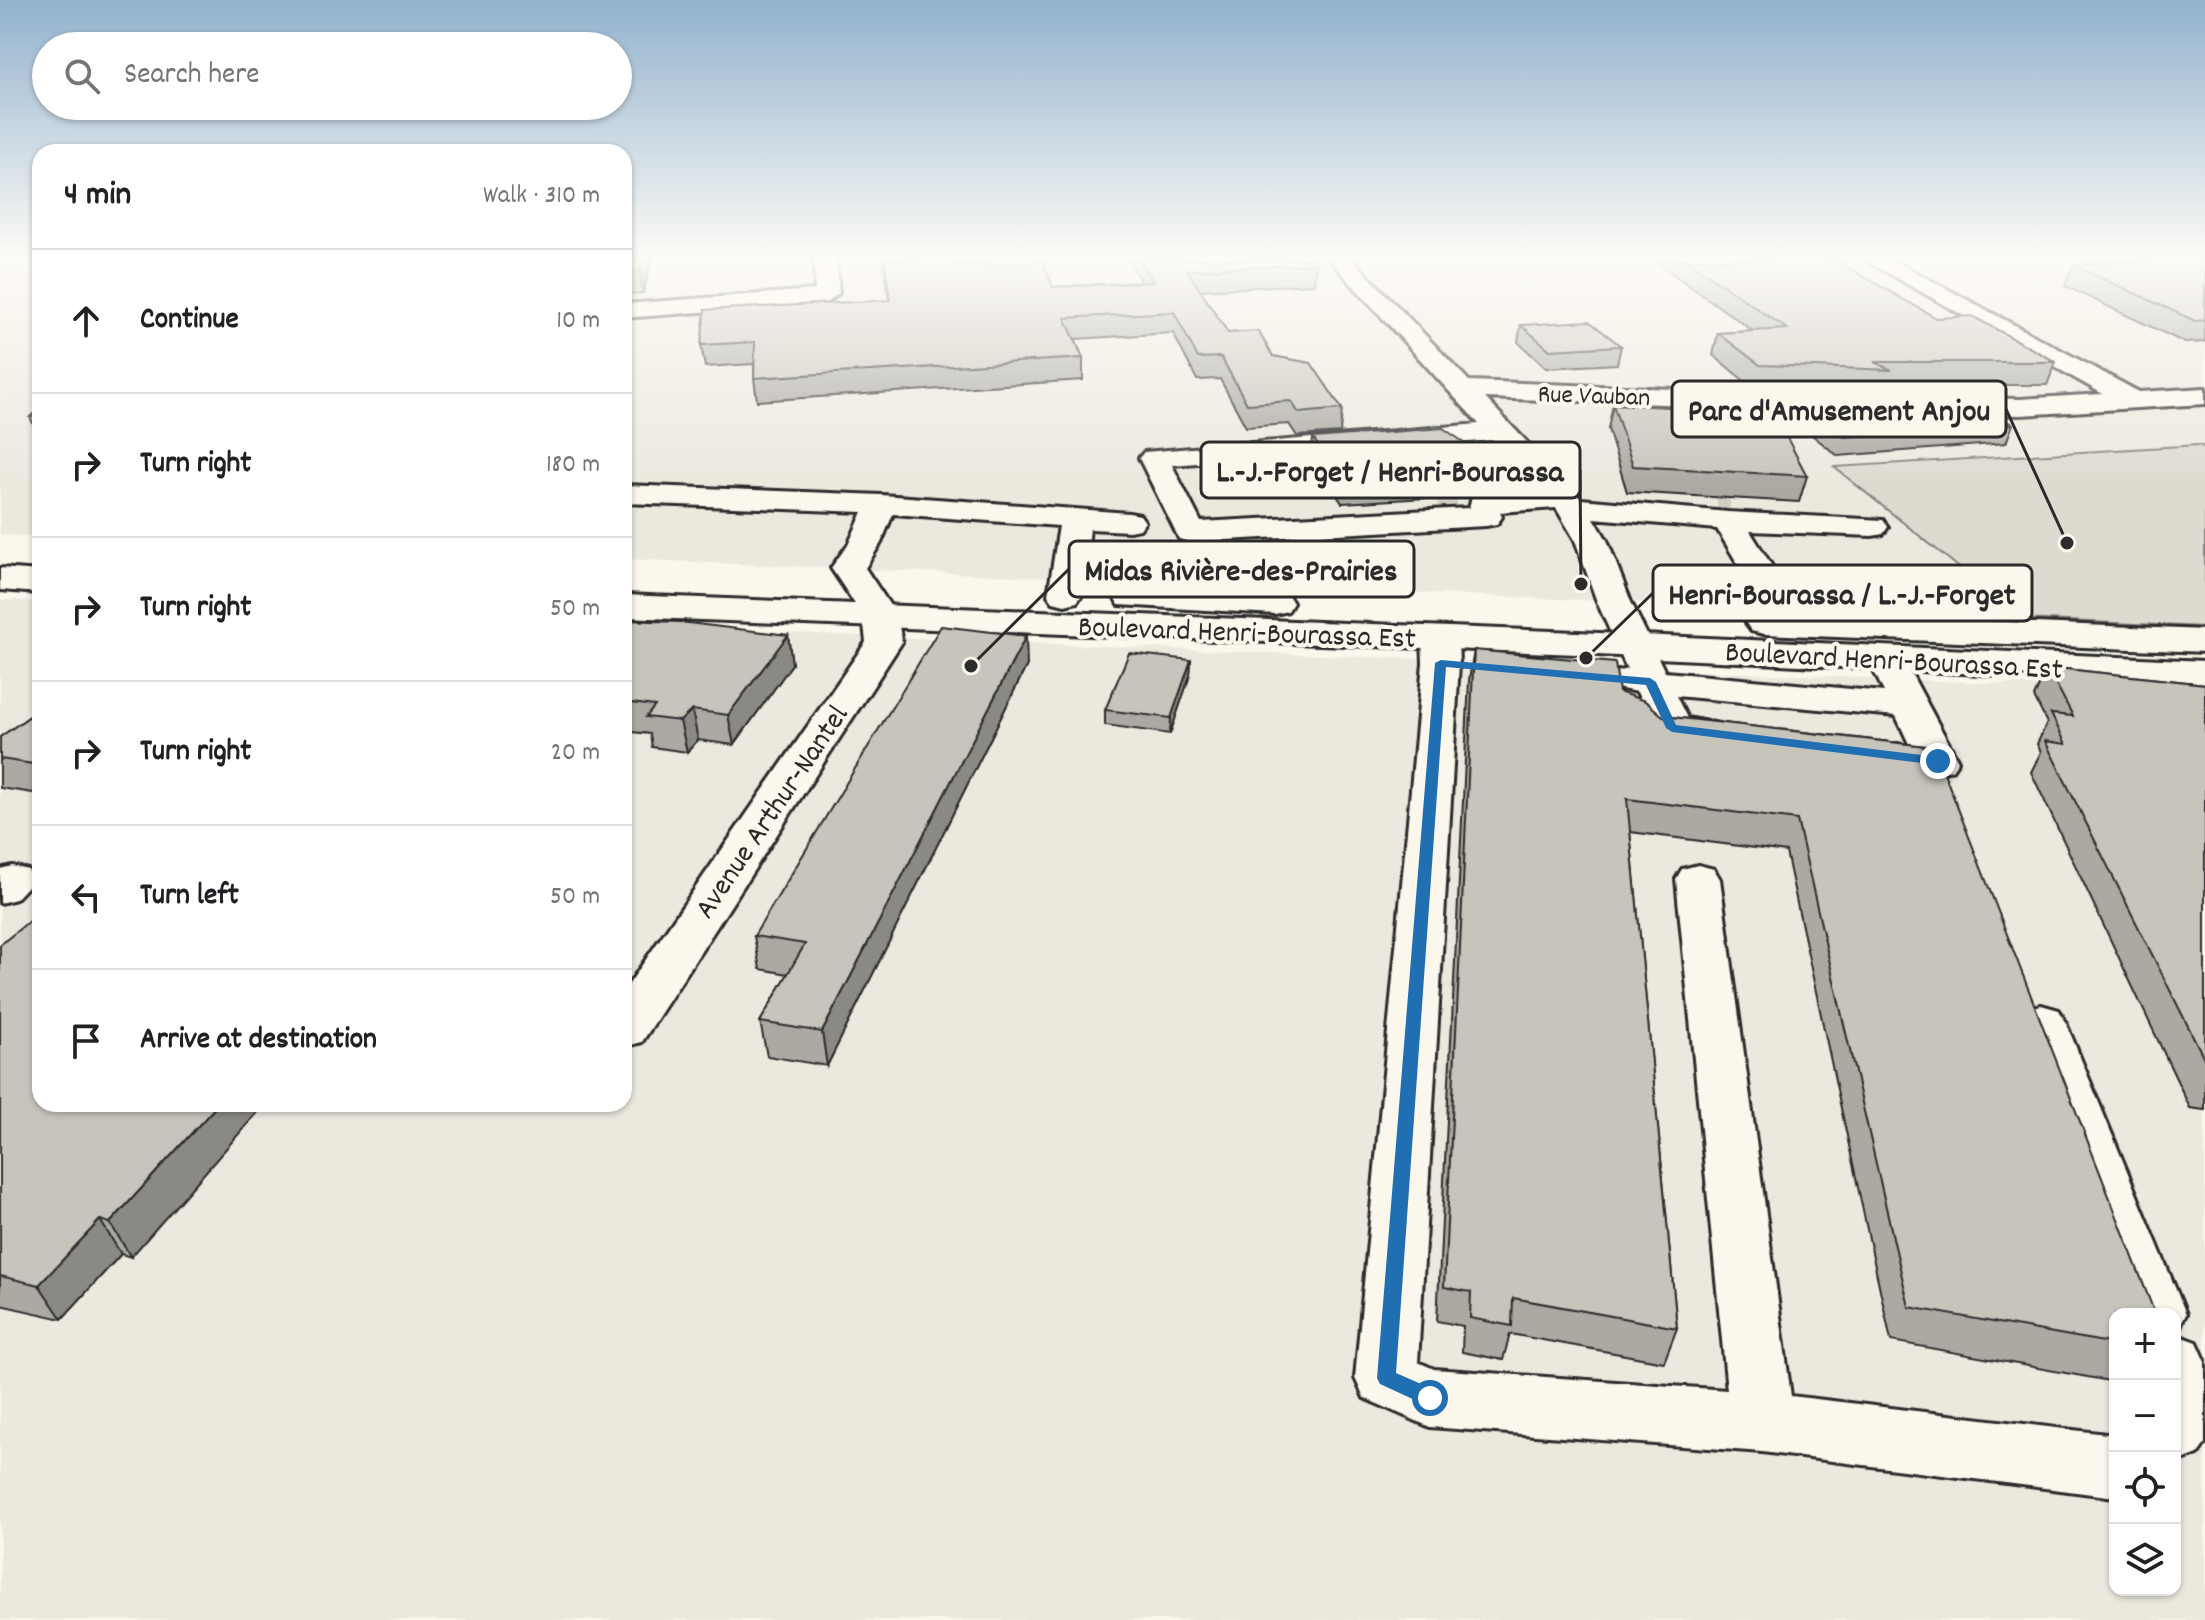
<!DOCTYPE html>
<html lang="en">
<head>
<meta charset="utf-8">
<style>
  body { margin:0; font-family:Dekko,sans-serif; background:#f6f6f6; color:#202124 }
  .controls { position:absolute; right:24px; bottom:24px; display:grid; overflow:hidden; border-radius:16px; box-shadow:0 2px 6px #0004 }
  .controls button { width:72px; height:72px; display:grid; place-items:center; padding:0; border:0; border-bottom:2px solid #e0e0e0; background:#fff; color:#202124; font:40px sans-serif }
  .stop { position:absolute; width:24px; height:24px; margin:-18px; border:6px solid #1f6fb2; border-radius:50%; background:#fff }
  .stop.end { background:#1f6fb2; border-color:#fff; box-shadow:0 2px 8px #0008 }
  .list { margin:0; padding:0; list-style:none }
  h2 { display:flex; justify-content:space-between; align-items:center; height:104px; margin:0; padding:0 32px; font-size:34px }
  h2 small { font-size:26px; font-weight:400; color:#757577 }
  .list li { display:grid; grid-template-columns:52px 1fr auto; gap:24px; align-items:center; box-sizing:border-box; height:144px; padding:0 32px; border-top:2px solid #e0e0e0 }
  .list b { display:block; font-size:30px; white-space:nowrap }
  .list em { font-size:26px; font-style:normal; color:#757577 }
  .icon { flex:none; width:44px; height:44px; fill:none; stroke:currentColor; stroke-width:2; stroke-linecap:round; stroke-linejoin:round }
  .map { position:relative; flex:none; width:2205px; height:1620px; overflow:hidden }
  .search { position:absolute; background:#fff; box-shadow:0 2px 6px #0004; left:32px; top:32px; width:600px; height:88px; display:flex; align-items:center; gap:20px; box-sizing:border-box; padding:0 28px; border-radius:44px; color:#757577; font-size:30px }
  .panel { position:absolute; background:#fff; box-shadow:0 2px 6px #0004; left:32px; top:144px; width:600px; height:968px; border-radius:24px }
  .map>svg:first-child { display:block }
  .built { fill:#ebe8de; fill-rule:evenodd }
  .green { fill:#dddad0; stroke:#84827e; stroke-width:2 }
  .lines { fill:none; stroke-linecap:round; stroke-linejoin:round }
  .minor-tunnel { stroke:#d1cec5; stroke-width:31; stroke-dasharray:31 16; stroke-linecap:butt }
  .minor-casing { stroke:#2b2b2b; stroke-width:6 }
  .major-casing { stroke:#2b2b2b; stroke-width:6 }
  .minor { fill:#fbf7ec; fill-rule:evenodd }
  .major { fill:#fbf7ec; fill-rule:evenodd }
  .wall { fill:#aba9a2; stroke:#2b2b2b; stroke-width:2 }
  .shaded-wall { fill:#8b8984; stroke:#2b2b2b; stroke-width:2 }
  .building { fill:#c7c4bc; stroke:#2b2b2b; stroke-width:2 }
  .route { fill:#1f6fb2 }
  .labels { text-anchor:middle; stroke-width:8; stroke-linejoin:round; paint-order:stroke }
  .far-street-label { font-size:26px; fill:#2b2b2b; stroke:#fbf7ec }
  .street-label { font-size:30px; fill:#2b2b2b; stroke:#fbf7ec }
  .leader { fill:none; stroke:#2b2b2b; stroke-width:3 }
  .callout-dot { fill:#2b2b2b; stroke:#fbf7ec; stroke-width:3 }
  .callout { fill:#fbf7ec; stroke:#2b2b2b; stroke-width:3 }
  .callout-label { font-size:32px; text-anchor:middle; font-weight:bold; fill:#2b2b2b }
</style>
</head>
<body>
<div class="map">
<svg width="2205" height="1620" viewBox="0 0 2205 1620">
  <rect width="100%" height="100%" fill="#fbf7ec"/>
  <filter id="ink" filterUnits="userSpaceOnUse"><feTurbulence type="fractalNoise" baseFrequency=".0125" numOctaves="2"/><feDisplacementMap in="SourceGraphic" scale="16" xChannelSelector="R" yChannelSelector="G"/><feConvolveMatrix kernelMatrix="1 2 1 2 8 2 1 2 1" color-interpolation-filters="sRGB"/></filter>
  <g filter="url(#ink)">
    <path class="built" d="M0,259H40V536L0,535Z
      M624,259H2205V448L2199,445L1835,467L2023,619L624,559Z
      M0,600L40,601V1104H624V626L2205,692V1620H0ZM2115,1314H2175V1590H2115Z"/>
    <path class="green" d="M2199,445L2205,448V627L2023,619L1834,467Z"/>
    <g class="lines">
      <path class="minor-tunnel" d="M1438,507L1457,505
        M1717,511H1730"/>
      <g class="minor-casing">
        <path id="minor" d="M814,259H836L839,293L828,302L624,318V304L815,290Z
          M1329,259H1352L1469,381L1850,396L1854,402L1850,408L1840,410L1485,398L1581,499L1728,512L1883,520L1888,527L1883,534L1872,536L1750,531L1780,579L1775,586L1763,589L1751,586L1717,529L1594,518L1607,540L1631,602L1665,672L1884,692L1868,659L1873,651L1886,648L1899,651L1958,761L1952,770L1938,773L1883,764L1877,756L1883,748L1897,744L1910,746L1896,716L1676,696L1687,718L1730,726L1736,734L1730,742L1716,746L1658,736L1637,692L1616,688L1610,680L1616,672L1627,669L1597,602L1575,540L1556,508L1500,512L1502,517L1497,524L1486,526L1190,542L1179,539L1139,458L1144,452L1479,424ZM1494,440L1540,491L1472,497L1469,508L1201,522L1172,465Z
          M1863,259H1891L2139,392L2205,388V404L2020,415L1905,411L1901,405L1905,399L1915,397L2020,399L2103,394Z
          M624,485L882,495L1129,513L1140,515L1145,522L1140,529L1129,531L1090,529L1082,595L1077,602L1065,605L1053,602L1048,595L1059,526L893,514L881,543L865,568L897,616L902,642L642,1042L624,1047V991L866,642L863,616L831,568L849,543L863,512L624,503Z
          M1440,628L1453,631L1458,639L1459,663L1418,1362L1434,1369L1727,1390L1676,879L1682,869L1698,865L1714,869L1720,879L1791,1396L2115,1435V1497L1762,1452L1430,1427L1364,1398L1355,1378L1423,663L1422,639L1427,631Z
          M12,866L28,870L34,880L16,899L0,903V869Z
          M2041,1005L2059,1010L2066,1023L2186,1314L2177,1333H2175V1314H2126L2016,1023L2023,1010Z
          M2175,1334L2197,1342L2205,1360V1444L2198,1454L2175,1463Z"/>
      </g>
      <g class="major-casing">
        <path id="major" d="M0,568L40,571V593L0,590Z
          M1132,586L1275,592L1288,595L1293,603L1288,611L1275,614L1119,605L1114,597L1119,589Z
          M624,595L1577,632L2205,661V685L1577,654L624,617Z
          M1764,612L2205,630V652L1764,634L1751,631L1746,623L1751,615Z"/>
      </g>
      <use href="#minor" class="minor"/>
      <use href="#major" class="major"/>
    </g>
    <path class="wall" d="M624,259H652L643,293L624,294Z
      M883,259H953L955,266L1053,287L1141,282L1128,259H1312L1316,264L1314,284L1200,290L1228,333L1273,356L1342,409L1340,433L1297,436L1289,424L1246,427L1220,379L1197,380L1173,333L1075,339L1083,358V380L757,401L754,378V364L705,367L701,345L889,300Z
      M1652,259H1844L1843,265L1936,318L2056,362L2047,385H1887L1885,393L1753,388L1713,355L1718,333L1753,331Z
      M2140,259H2205V342L2185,343L2065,286L2073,265L2143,260Z
      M1521,325L1621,346L1617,364L1546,368L1518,342Z
      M1787,393L2013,424L2006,443L1838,456L1782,411Z
      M1613,404L1807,476L1799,502L1627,492L1608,429Z
      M40,408V439L30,417Z
      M1313,438L1475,472L1461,496L1342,503L1311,457Z
      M624,620L788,635L792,664L734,745L698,740L687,752L652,747L650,734L624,731Z
      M1474,650L1619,692L1663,716L1934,747L2115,1314V1382L1891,1341L1786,852L1630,832L1677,1328L1664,1362L1510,1334L1503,1360L1462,1352L1463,1326L1437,1321L1469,680Z
      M1191,660L1190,675L1170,734L1105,725V710Z
      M1027,665L827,1066L767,1056L760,1022L788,974L760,969L754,936Z
      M2047,667L2205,684V1110L2190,1108L2031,772L2041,752L2037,744L2047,723L2034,697Z
      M40,709V794L0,788V737Z
      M0,945L131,1257L121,1254L62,1319L0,1305Z"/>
    <path class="shaded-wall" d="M643,259H652L643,293L639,272Z
      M1478,452L1475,472L1461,496L1464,476Z
      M788,635L792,664L734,745L728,715Z
      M1026,636L1027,665L827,1066L822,1032Z
      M1191,660L1190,675L1170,734L1171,718Z
      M692,710L698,740L687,752L680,721Z
      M218,1104H265L131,1257L110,1223Z
      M100,1220L121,1254L62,1319L39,1285Z"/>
    <path class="building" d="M624,259H643L639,272H624Z
      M884,259H953L955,266L1043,262L1053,287L1153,282L1140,259H1312L1316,264L1187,270L1228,333L1258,331L1273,356L1311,363L1342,409L1299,413L1291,401L1247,404L1221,357L1198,358L1174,312L1065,318L1083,358L754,378L755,342L701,345L705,310L890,300Z
      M1685,259H1833L1936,318L1972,316L2056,362H1874L1892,370L1760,365L1718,333L1787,329Z
      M2164,259H2205V320L2195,321L2073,265Z
      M1589,321L1621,346L1550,350L1521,325Z
      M1787,393L1949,398L2013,424L1844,437Z
      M1613,404L1774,413L1807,476L1633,466Z
      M40,408V417H30Z
      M1443,428L1478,452L1464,476L1344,483L1313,438Z
      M624,620L680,622L788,635L728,715L692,710L680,721L646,717L655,706L624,702Z
      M941,626L1026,636L822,1032L760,1022L805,944L754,936Z
      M1474,650L1615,663L1619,692L1645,701L1663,716L1934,747L2155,1314H2115V1344L1909,1307L1797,820L1627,799L1677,1328L1513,1298L1512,1326L1470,1318L1471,1292L1444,1287Z
      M1129,653L1191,660L1171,718L1105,710Z
      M2047,667L2205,684V1060L2045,741L2066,744L2051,714L2073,716Z
      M40,709V765L0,759V737Z
      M40,912V1104H218L110,1223L100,1220L39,1285L0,1276V945Z"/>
  </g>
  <linearGradient id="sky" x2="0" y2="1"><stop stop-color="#92b2ce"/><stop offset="0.53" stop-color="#fdfbf6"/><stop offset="1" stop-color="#fdfbf6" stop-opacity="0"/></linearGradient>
  <rect width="2205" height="486" fill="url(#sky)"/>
  <path class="route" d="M1441,660L1650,678L1656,682L1676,725L1938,757L1944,761L1938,765L1672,732L1666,728L1646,685L1446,667L1396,1373L1437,1391L1440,1398L1437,1404L1430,1407L1380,1384L1377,1378L1435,663Z"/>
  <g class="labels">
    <g class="far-street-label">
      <text transform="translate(1594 394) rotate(2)" y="9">Rue Vauban</text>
    </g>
    <g class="street-label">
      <text transform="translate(1247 631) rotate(2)" y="10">Boulevard Henri-Bourassa Est</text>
      <text transform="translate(1894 659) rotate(3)" y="10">Boulevard Henri-Bourassa Est</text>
      <text transform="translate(770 811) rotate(-56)" y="10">Avenue Arthur-Nantel</text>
    </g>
  </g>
  <path class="leader" d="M2067 543L2006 409M1581 584L1580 470M971 666L1069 569M1586 658L1653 593"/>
  <g class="callout-dot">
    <circle cx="2067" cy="543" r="8"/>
    <circle cx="1581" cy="584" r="8"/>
    <circle cx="971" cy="666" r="8"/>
    <circle cx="1586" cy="658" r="8"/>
  </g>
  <g class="callout">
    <rect x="1672" y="381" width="334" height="56" rx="8"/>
    <rect x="1201" y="442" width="379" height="56" rx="8"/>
    <rect x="1069" y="541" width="345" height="56" rx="8"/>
    <rect x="1653" y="565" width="379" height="56" rx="8"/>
  </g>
  <g class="callout-label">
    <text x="1839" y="420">Parc d'Amusement Anjou</text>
    <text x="1390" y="481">L.-J.-Forget / Henri-Bourassa</text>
    <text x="1241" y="580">Midas Rivière-des-Prairies</text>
    <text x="1842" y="604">Henri-Bourassa / L.-J.-Forget</text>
  </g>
</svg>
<div class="controls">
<button>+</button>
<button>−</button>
<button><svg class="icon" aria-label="locate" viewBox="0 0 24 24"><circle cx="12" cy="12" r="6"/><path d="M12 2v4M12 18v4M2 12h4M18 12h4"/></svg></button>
<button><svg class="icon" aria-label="layers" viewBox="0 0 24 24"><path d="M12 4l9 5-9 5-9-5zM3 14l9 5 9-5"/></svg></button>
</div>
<div class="stop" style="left:1430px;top:1398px"></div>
<div class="stop end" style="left:1938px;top:761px"></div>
<div class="search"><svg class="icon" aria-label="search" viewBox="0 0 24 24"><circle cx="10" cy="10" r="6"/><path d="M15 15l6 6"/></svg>Search here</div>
<section class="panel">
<h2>4 min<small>Walk · 310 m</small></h2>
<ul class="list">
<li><svg class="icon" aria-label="ahead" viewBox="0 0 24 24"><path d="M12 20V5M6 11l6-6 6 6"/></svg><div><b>Continue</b></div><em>10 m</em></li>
<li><svg class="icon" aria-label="right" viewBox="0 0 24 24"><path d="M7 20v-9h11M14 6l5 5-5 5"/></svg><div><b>Turn right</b></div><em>180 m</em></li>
<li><svg class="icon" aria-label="right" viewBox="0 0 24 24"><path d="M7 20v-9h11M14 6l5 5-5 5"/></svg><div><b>Turn right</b></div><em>50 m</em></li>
<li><svg class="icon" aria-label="right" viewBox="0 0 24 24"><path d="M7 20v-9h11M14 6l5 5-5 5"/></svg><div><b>Turn right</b></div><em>20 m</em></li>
<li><svg class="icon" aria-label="left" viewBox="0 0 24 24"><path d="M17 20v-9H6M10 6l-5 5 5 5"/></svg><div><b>Turn left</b></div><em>50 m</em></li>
<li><svg class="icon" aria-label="arrive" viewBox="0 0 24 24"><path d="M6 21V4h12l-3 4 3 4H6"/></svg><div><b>Arrive at destination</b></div></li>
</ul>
</section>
</div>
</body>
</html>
